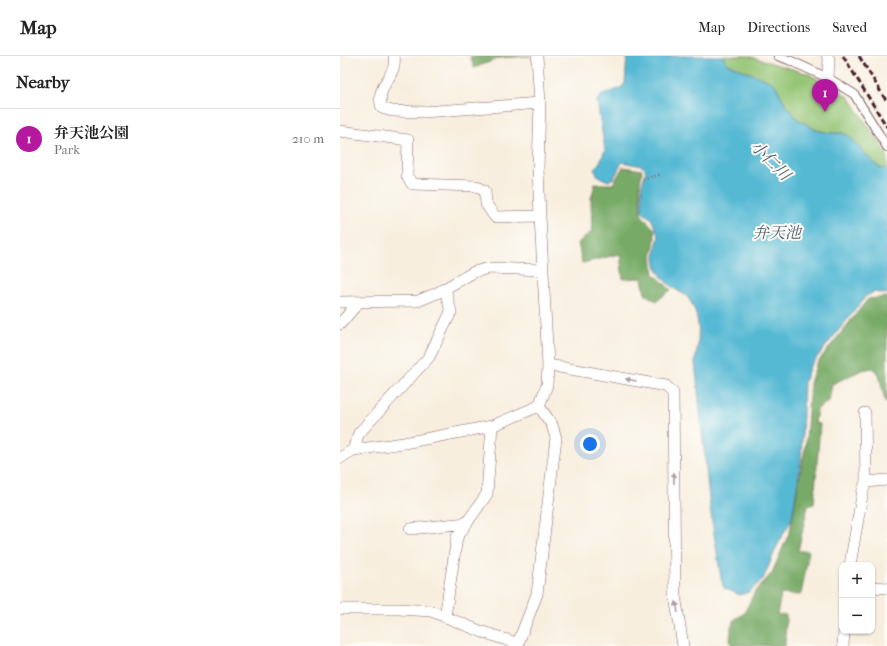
<!DOCTYPE html>
<html lang="en">
<head>
<meta charset="utf-8">
<style>
  body { margin:0; font-family:"IM FELL French Canon","Noto Serif JP",serif; background:#f6f6f6; color:#222 }
  .controls { position:absolute; right:12px; bottom:12px; display:grid; overflow:hidden; border-radius:8px; box-shadow:0 1px 3px #0004 }
  .controls button { width:36px; height:36px; display:grid; place-items:center; padding:0; border:0; border-bottom:1px solid #e0e0e0; background:#fff; color:#222; font:20px sans-serif }
  .you { position:absolute; left:250px; top:388px; width:14px; height:14px; margin:-10px; border:3px solid #fff; border-radius:50%; background:#1a73e8; box-shadow:0 0 0 6px #1a73e833 }
  .badge { display:grid; place-items:center; width:26px; height:26px; border-radius:50%; background:#b5179e; color:#fff; font-size:13px; font-weight:700 }
  .pin { position:absolute; translate:-50% -33px; filter:drop-shadow(0 1px 2px #0008) }
  .pin::after { content:''; position:absolute; top:21px; width:14px; height:12px; background:inherit; clip-path:polygon(0 0,100% 0,50% 100%) }
  .list { margin:0; padding:0; list-style:none }
  h2 { display:flex; justify-content:space-between; align-items:center; height:52px; margin:0; padding:0 16px; font-size:17px }
  h2 small { font-size:13px; font-weight:400; color:#767676 }
  .list li { display:grid; grid-template-columns:26px 1fr auto; gap:12px; align-items:center; box-sizing:border-box; height:60px; padding:0 16px; border-top:1px solid #e0e0e0 }
  .list b { display:block; font-size:15px; white-space:nowrap }
  .list p { margin:0; font-size:13px; white-space:nowrap; color:#767676 }
  .list em { font-size:13px; font-style:normal; color:#767676 }
  .map { position:relative; flex:none; width:547px; height:590px; overflow:hidden }
  header { display:flex; align-items:center; gap:24px; box-sizing:border-box; height:56px; padding:0 20px; background:#fff; border-bottom:1px solid #e0e0e0 }
  header strong { font-size:19px }
  nav { display:flex; gap:22px; margin-inline-start:auto; font-size:14px }
  main { display:flex }
  aside { flex:1; background:#fff }
  .map>svg:first-child { display:block }
  .green { fill:#94c474; stroke:#6f7250 }
  .forest { fill:#7a6; stroke:#606448 }
  .water { fill:#56b9d4; stroke:#506c80 }
  .lines { fill:none; stroke-linecap:round; stroke-linejoin:round }
  .pedestrian-casing { stroke:#87676a; stroke-width:10 }
  .minor-casing { stroke:#87676a; stroke-width:12 }
  .path { stroke:#87676a; stroke-width:2.5; stroke-dasharray:1 3; stroke-linecap:butt }
  .pedestrian { stroke:#fff; stroke-width:8 }
  .minor { stroke:#fff; stroke-width:11 }
  .rail { stroke:#4a1f2b; stroke-width:3; stroke-dasharray:6 3; stroke-linecap:butt }
  .oneway { fill:#ae9aa0 }
  .labels { text-anchor:middle; stroke-width:4; stroke-linejoin:round; paint-order:stroke }
  .water-label { font-size:16px; font-style:italic; fill:#4f5d6f; stroke:#fdfcf7 }
</style>
</head>
<body>
<header>
<strong>Map</strong>
<nav><a>Map</a><a>Directions</a><a>Saved</a></nav>
</header>
<main>
<aside>
<h2>Nearby<small></small></h2>
<ul class="list">
<li><span class="badge">1</span><div><b>弁天池公園</b><p>Park</p></div><em>210 m</em></li>
</ul>
</aside>
<div class="map">
<svg width="547" height="590" viewBox="0 0 547 590">
  <rect width="100%" height="100%" fill="#fdfcf7"/>
  <filter id="ink" filterUnits="userSpaceOnUse"><feTurbulence type="fractalNoise" baseFrequency=".025" numOctaves="2"/><feDisplacementMap in="SourceGraphic" scale="8" xChannelSelector="R" yChannelSelector="G"/><feConvolveMatrix kernelMatrix="1 2 1 2 8 2 1 2 1" color-interpolation-filters="sRGB"/></filter>
  <filter id="wash" filterUnits="userSpaceOnUse"><feTurbulence type="fractalNoise" baseFrequency=".012" numOctaves="4" result="noise"/><feDisplacementMap in="SourceGraphic" scale="16" xChannelSelector="R" yChannelSelector="G"/><feGaussianBlur stdDeviation="0.9" result="paint"/><feColorMatrix in="noise" values="0 0 0 0 0 0 0 0 0 0 0 0 0 0 0 0 0 1.4 0 .05"/><feComposite in="paint" operator="in"/></filter>
  <g filter="url(#wash)">
    <rect width="100%" height="100%" fill="#f8eede"/>
    <path class="green" d="M382,0H408L469,18L509,41L547,99V113L540,112L533,106L509,80L503,77H490L476,74L456,62L446,49L437,32L432,26L388,8Z"/>
    <path class="forest" d="M130,0H191L160,2L134,12Z
      M283,111L302,114L300,128L301,158L314,173L315,182L312,200L314,218L331,234L316,245L305,238L302,222L283,223L280,198L242,207L238,187L252,175L251,143L255,128H273Z
      M547,241V348L545,345L539,318L532,312L522,314L492,328L489,345L477,353L475,367L480,368L474,448L468,450L458,495H469L461,539L441,538L437,559H446L445,590L392,589L390,585L391,571L395,563L404,558L414,537L432,517L450,475L466,386L470,327L477,307L528,243Z"/>
    <path class="water" d="M287,0H382L388,8L432,26L437,32L446,49L456,62L476,74L490,77H503L509,80L533,106L540,112L547,113V238L534,236L526,240L470,310L464,326L461,405L452,462L437,490L423,523L409,536L400,539L384,532L381,522L370,452L355,306C359,284 362,263 349,243C346,238 338,236 334,232C315,219 311,203 319,181L311,162L302,156V129L306,114L302,110L282,106L274,122L268,125L258,120L254,113L260,106L265,94L257,45L263,38L279,33L285,28Z"/>
  </g>
  <g filter="url(#ink)">
    <g class="lines">
      <g class="pedestrian-casing">
        <path id="pedestrian" d="M438,0L449,4L488,22L514,38L547,91"/>
      </g>
      <g class="minor-casing">
        <path id="minor" d="M54,0C58,21 34,29 42,52L52,55L84,56L200,47
          M487,0L489,3L488,22
          M0,75L68,84L67,120L72,128L136,130L145,135L146,148L155,161L200,160
          M0,246L78,245L97,237L134,216L149,212L203,214
          M0,268L19,246
          M208,309L326,330L333,337L335,539L343,590
          M525,357L526,426
          M13,394L19,377L89,301L111,256L105,233
          M0,402L13,394L64,387L152,370L199,350L207,329L208,309L200,160L198,112L200,47L197,0
          M70,473L127,467
          M510,509L523,434L526,426L547,424
          M532,531L547,532
          M0,553H59L91,555L140,575L179,588
          M105,561L117,481L147,438L152,370
          M177,590L197,538L216,382L212,369L199,350
          M503,590L504,575"/>
      </g>
      <path class="path" d="M303,124L321,118"/>
      <use href="#pedestrian" class="pedestrian"/>
      <use href="#minor" class="minor"/>
      <path class="rail" d="M503,0L547,71
        M519,0L547,46"/>
    </g>
    <defs><path id="oneway-solid" d="M-6-.8H1V-3.2L6.5 0L1 3.2V.8H-6Z"/></defs>
    <g class="oneway">
      <use href="#oneway-solid" transform="translate(291 324) rotate(-170)"/>
      <use href="#oneway-solid" transform="translate(334 422) rotate(-90)"/>
      <use href="#oneway-solid" transform="translate(337 551) rotate(-99)"/>
    </g>
  </g>
  <g class="labels">
    <g class="water-label">
      <text transform="translate(431 104) rotate(45)" y="6">小仁川</text>
      <text x="437" y="182">弁天池</text>
    </g>
  </g>
</svg>
<div class="controls">
<button>+</button>
<button>−</button>
</div>
<div class="you"></div>
<div class="pin badge" style="left:485px;top:56px">1</div>
</div>
</main>
</body>
</html>
